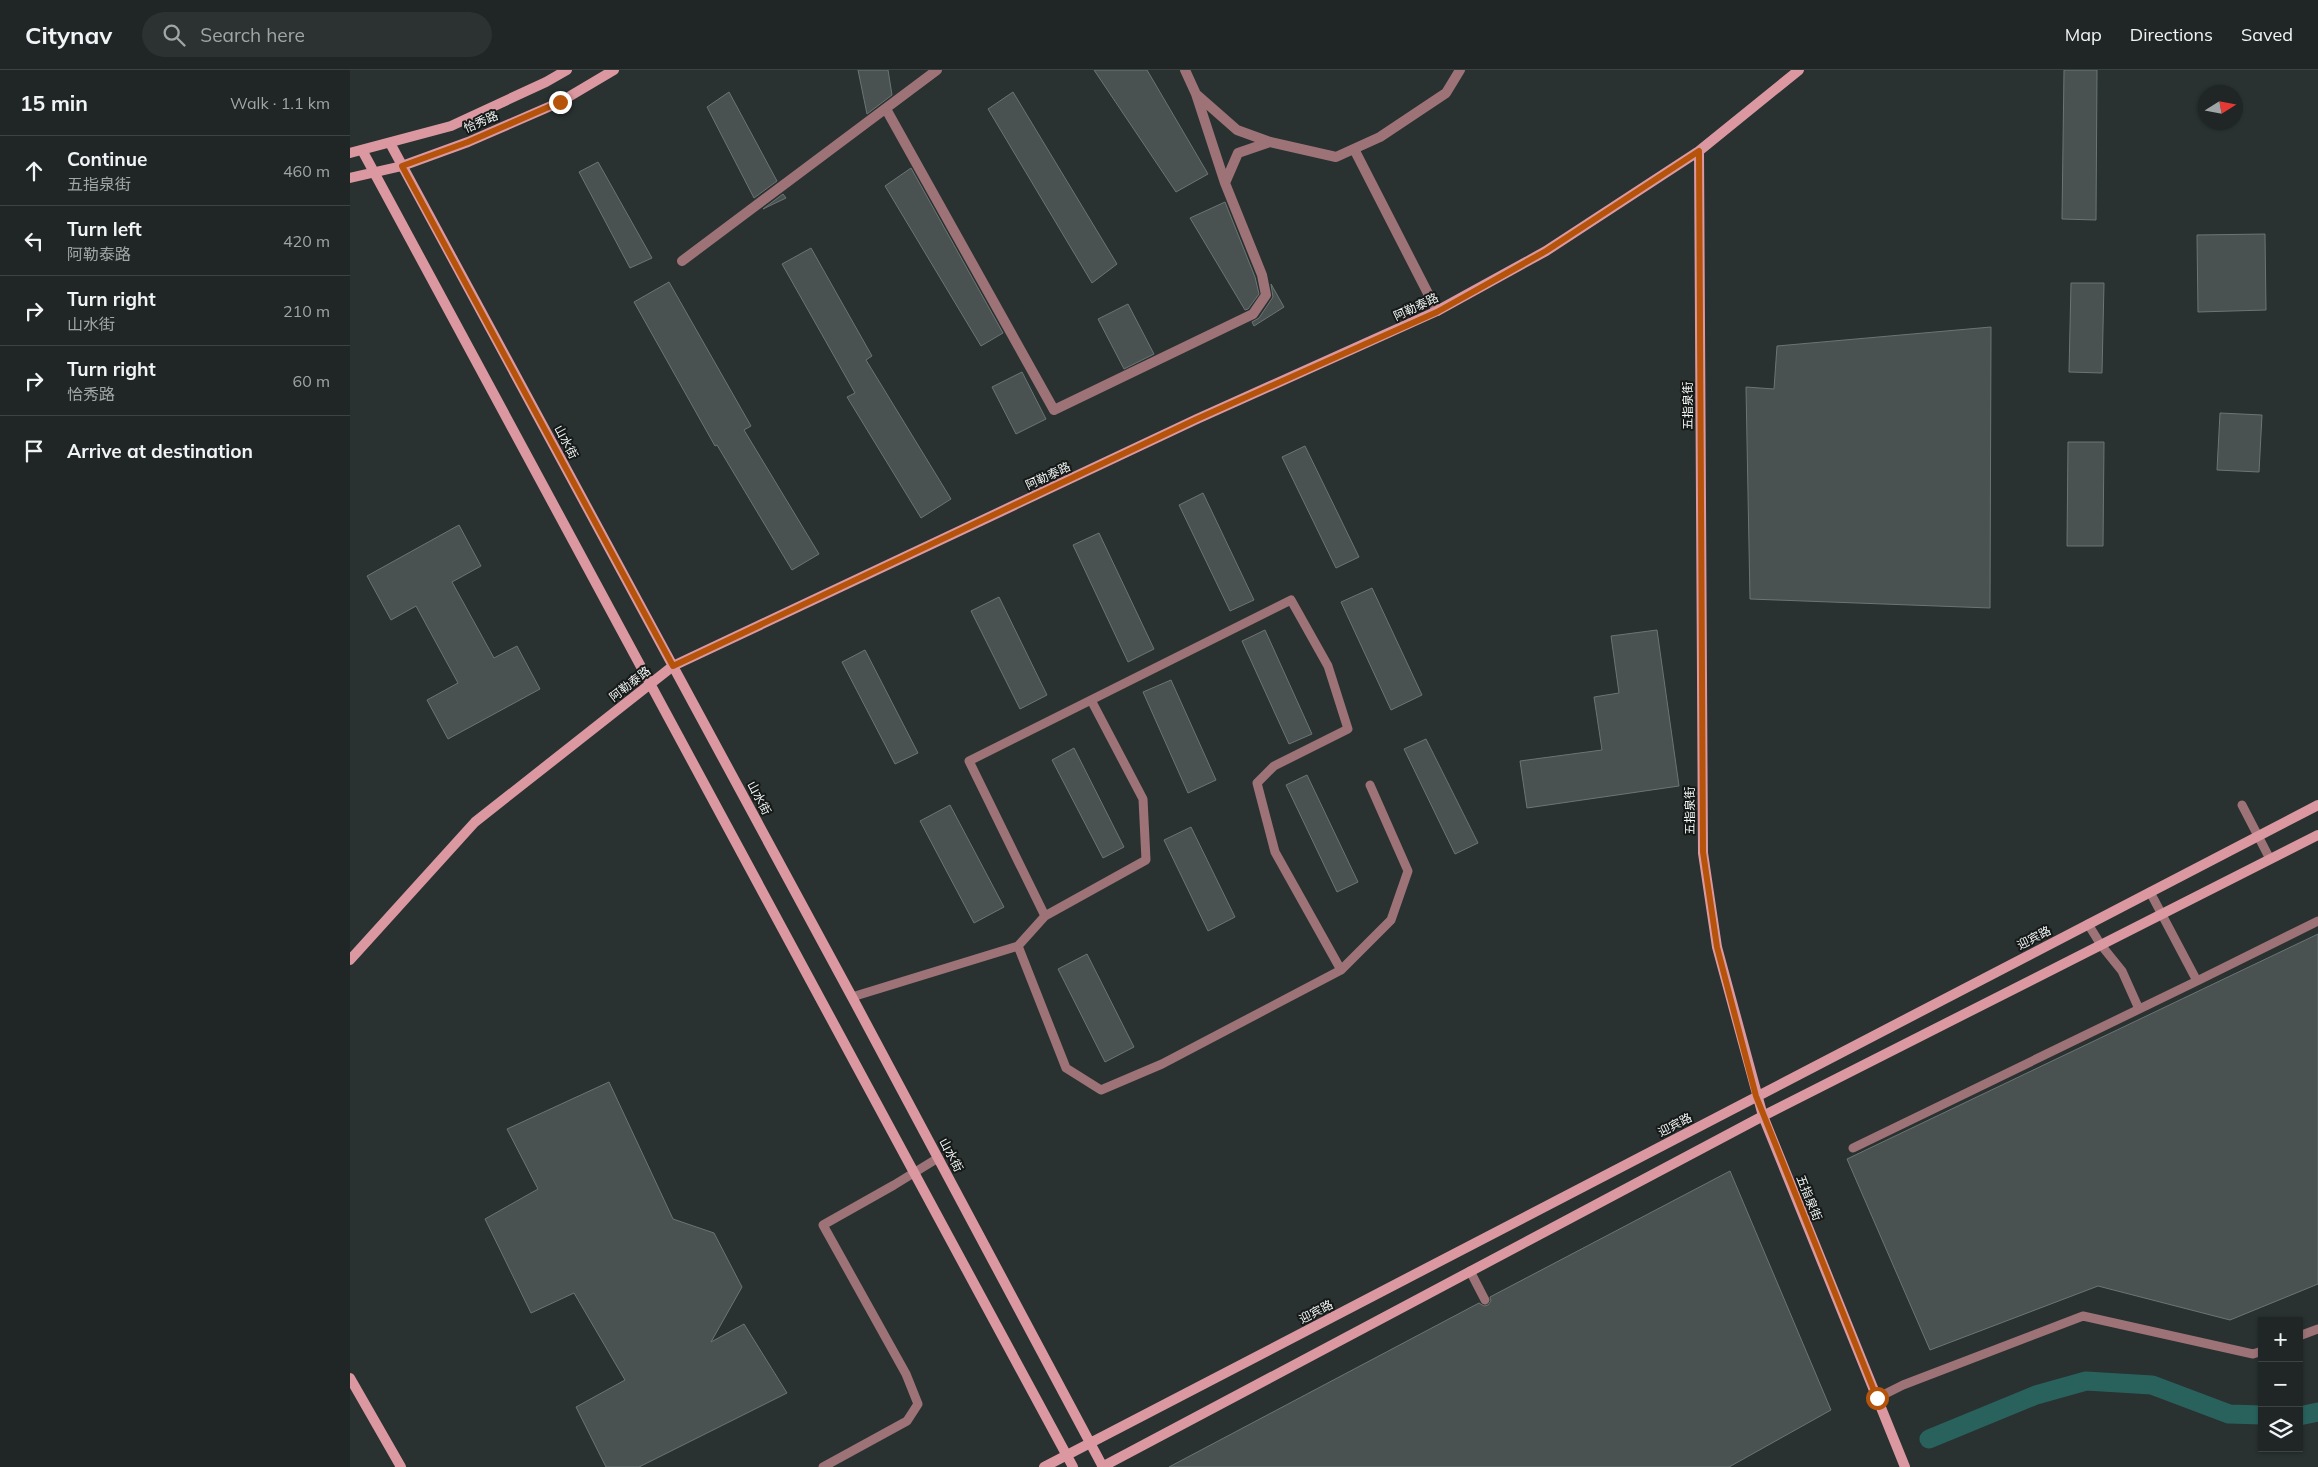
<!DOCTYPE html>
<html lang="en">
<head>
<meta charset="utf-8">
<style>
  body { margin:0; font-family:Mulish,"Noto Sans SC",sans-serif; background:#2c3232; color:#f1f3f6 }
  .controls { position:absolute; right:15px; bottom:15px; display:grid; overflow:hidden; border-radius:0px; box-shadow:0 1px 4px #0004 }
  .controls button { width:45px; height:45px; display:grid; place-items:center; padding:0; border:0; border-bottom:1px solid #3c4342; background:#1f2625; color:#f1f3f6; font:25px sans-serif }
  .compass { position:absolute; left:1848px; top:15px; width:45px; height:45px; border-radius:50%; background:#1f2625; box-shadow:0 1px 4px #0004; rotate:79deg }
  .stop { position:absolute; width:15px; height:15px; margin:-11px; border:4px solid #b45309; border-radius:50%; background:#fff }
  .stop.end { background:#b45309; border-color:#fff; box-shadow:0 1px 5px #0008 }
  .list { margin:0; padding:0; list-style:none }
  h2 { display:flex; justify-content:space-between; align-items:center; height:65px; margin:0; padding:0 20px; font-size:21px }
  h2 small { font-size:16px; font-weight:400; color:#a1a5a7 }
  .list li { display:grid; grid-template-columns:32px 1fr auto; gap:15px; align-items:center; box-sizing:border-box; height:70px; padding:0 20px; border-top:1px solid #3c4342 }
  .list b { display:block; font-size:19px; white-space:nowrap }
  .list p { margin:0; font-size:16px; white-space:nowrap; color:#a1a5a7 }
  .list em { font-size:16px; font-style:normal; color:#a1a5a7 }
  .icon { flex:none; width:28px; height:28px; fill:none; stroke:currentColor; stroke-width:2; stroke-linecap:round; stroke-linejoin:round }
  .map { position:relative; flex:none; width:1968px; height:1397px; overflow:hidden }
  header { display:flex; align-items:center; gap:30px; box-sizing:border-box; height:70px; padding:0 25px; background:#1f2625; border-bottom:1px solid #3c4342 }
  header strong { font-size:24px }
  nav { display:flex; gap:28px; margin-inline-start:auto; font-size:18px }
  .search { width:350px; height:45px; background:#2c3232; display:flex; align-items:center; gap:12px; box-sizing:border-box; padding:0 18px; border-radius:28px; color:#a1a5a7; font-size:19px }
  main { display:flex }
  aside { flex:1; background:#1f2625 }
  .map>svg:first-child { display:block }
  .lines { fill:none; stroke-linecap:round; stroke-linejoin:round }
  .canal { stroke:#29625d; stroke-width:19 }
  .building { fill:#495250; stroke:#6b7574 }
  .lane { stroke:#9e7378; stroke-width:9 }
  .street { stroke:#9e7378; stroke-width:10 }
  .secondary { stroke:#dc98a1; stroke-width:10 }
  .route { stroke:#b45309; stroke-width:6 }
  .labels { text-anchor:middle; stroke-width:4; stroke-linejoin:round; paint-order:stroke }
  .street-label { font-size:12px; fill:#f1f6f5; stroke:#151918 }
</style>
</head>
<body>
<header>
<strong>Citynav</strong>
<div class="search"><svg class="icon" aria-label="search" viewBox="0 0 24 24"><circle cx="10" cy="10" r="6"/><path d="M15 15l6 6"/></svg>Search here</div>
<nav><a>Map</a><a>Directions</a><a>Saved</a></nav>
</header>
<main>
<aside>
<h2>15 min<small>Walk · 1.1 km</small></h2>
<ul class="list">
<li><svg class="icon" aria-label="ahead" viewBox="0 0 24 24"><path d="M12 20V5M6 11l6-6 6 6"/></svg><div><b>Continue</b><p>五指泉街</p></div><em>460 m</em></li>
<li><svg class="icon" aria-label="left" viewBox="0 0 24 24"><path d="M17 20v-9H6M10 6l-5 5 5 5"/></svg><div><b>Turn left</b><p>阿勒泰路</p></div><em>420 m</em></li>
<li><svg class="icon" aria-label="right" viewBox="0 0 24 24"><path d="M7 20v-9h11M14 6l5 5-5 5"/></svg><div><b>Turn right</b><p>山水街</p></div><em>210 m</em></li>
<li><svg class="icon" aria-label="right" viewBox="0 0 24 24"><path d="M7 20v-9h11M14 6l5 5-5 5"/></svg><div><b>Turn right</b><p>恰秀路</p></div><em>60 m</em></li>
<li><svg class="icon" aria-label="arrive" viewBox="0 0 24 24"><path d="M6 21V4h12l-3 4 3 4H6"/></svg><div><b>Arrive at destination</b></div></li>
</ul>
</aside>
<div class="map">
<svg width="1968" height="1397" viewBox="0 0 1968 1397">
  <rect width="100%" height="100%" fill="#293231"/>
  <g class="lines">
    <path class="canal" d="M1949,1346L1968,1342
      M1579,1369L1686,1325L1736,1311L1802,1315L1879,1344L1912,1345"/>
  </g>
  <path class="building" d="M508,0H538L542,25L517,44Z
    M744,0H797L858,104L826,122Z
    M1714,0H1747L1746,150L1712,149Z
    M379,22L427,111L404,128L357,37Z
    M663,22L767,194L742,213L638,39Z
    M248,92L302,188L280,198L229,102Z
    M561,98L653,263L631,276L535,116Z
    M433,124L436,128L413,139Z
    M875,132L905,207L909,224L898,239L895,240L840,148Z
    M1915,164L1916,240L1848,242L1847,165Z
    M461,178L522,286L516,290L601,429L571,448L497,327L505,323L432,194Z
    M319,212L401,356L394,360L469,484L442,500L367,375L365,376L284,232Z
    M1721,213H1754L1752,303L1719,302Z
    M921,214L934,237L904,256L902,252L909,248L923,227Z
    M778,234L804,284L774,299L748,249Z
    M1641,257L1640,538L1400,529L1396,317L1424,319L1427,276Z
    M672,302L696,349L666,364L642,317Z
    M1870,343L1912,345L1909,402L1867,400Z
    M1718,372H1754L1753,476H1717Z
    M955,376L1009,487L986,498L932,387Z
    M853,423L904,530L880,541L829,435Z
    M109,455L131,496L102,512L144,588L167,576L190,619L98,669L77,630L108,613L66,536L41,550L17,506Z
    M749,463L804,579L778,592L723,475Z
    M1022,518L1072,625L1041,640L991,532Z
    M649,527L697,625L670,639L621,541Z
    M915,560L962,664L939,674L892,571Z
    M1307,560L1329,716L1177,738L1170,691L1252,680L1244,627L1269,623L1261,566Z
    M515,580L568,683L545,694L492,592Z
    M821,610L866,710L838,723L793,622Z
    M1076,669L1128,773L1105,784L1054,679Z
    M724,678L774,777L753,788L702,690Z
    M957,705L1008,812L987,822L936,715Z
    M600,735L654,837L624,853L570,751Z
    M841,757L885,847L858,861L814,770Z
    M1968,864V1214L1880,1250L1748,1216L1580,1280L1497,1089Z
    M737,884L784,977L755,992L708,899Z
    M259,1012L323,1149L364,1163L392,1217L361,1272L394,1254L437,1323L289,1397H256L226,1337L275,1310L224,1223L181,1243L135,1149L188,1119L157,1059Z
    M1380,1101L1481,1340L1379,1397H819L1129,1233L1134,1236L1138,1235L1141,1231L1140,1227Z"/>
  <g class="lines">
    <path class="lane" d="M1892,735L1920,789
      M1800,822L1847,911L1968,851
      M695,846L796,790L793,729L741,630
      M1738,854L1751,875L1772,901L1789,939
      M668,876L716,998L751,1020L812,994L991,900L1041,850L1058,801L1020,715
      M502,927L668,876L695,846L619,691L941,530L978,596L998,659L924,696L907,713L925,782L991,900
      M1503,1078L1847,911
      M1120,1201L1135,1230
      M1949,1266L1968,1259
      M1527,1328L1553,1315L1733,1246L1903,1284L1912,1281
      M473,1397L557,1351L568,1334L556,1304L473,1155L544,1115L588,1088"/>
    <path class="street" d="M835,0L846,24L887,60L920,72L986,87L1030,67L1096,23L1110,0
      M536,39L704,340L903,244L916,225L912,205L875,113L846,24
      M1004,79L1087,241
      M875,113L888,83L920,72
      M332,191L587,0"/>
    <path class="secondary" d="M40,73L502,927L753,1397
      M12,80L723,1397
      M1349,81L1353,783L1367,877L1413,1046L1555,1397
      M0,83L101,56L196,12L217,0
      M0,108L52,96L118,72L210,32L264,0
      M0,890L125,752L323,596L847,349L1087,241L1196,181L1349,81L1449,0
      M0,1308L51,1397
      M694,1397L1968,735
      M752,1397L1413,1046L1968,765"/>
  </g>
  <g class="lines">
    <path class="route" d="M210,32L118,72L52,96L323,596L847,349L1087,242L1196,181L1349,81L1353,782L1367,877L1406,1026L1527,1328"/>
  </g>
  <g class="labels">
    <g class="street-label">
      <text transform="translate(131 52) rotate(-23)" y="4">恰秀路</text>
      <text transform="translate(1066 237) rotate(-25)" y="4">阿勒泰路</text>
      <text transform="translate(1338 336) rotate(-90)" y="4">五指泉街</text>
      <text transform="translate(216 372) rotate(62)" y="4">山水街</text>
      <text transform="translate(698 406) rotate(-25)" y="4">阿勒泰路</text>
      <text transform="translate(280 614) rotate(-38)" y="4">阿勒泰路</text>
      <text transform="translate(409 728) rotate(62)" y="4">山水街</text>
      <text transform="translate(1340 741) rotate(-90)" y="4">五指泉街</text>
      <text transform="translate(1684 868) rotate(-27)" y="4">迎宾路</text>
      <text transform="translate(1325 1055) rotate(-27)" y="4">迎宾路</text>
      <text transform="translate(601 1085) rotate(62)" y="4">山水街</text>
      <text transform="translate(1459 1128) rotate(68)" y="4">五指泉街</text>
      <text transform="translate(966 1242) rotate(-27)" y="4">迎宾路</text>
    </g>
  </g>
</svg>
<div class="controls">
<button>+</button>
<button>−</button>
<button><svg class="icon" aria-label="layers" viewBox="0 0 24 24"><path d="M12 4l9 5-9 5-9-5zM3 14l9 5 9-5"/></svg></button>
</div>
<svg class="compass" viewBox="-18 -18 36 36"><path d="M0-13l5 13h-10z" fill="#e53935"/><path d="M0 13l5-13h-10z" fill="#a1a5a7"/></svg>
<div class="stop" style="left:1527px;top:1328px"></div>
<div class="stop end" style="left:210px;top:32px"></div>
</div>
</main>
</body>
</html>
